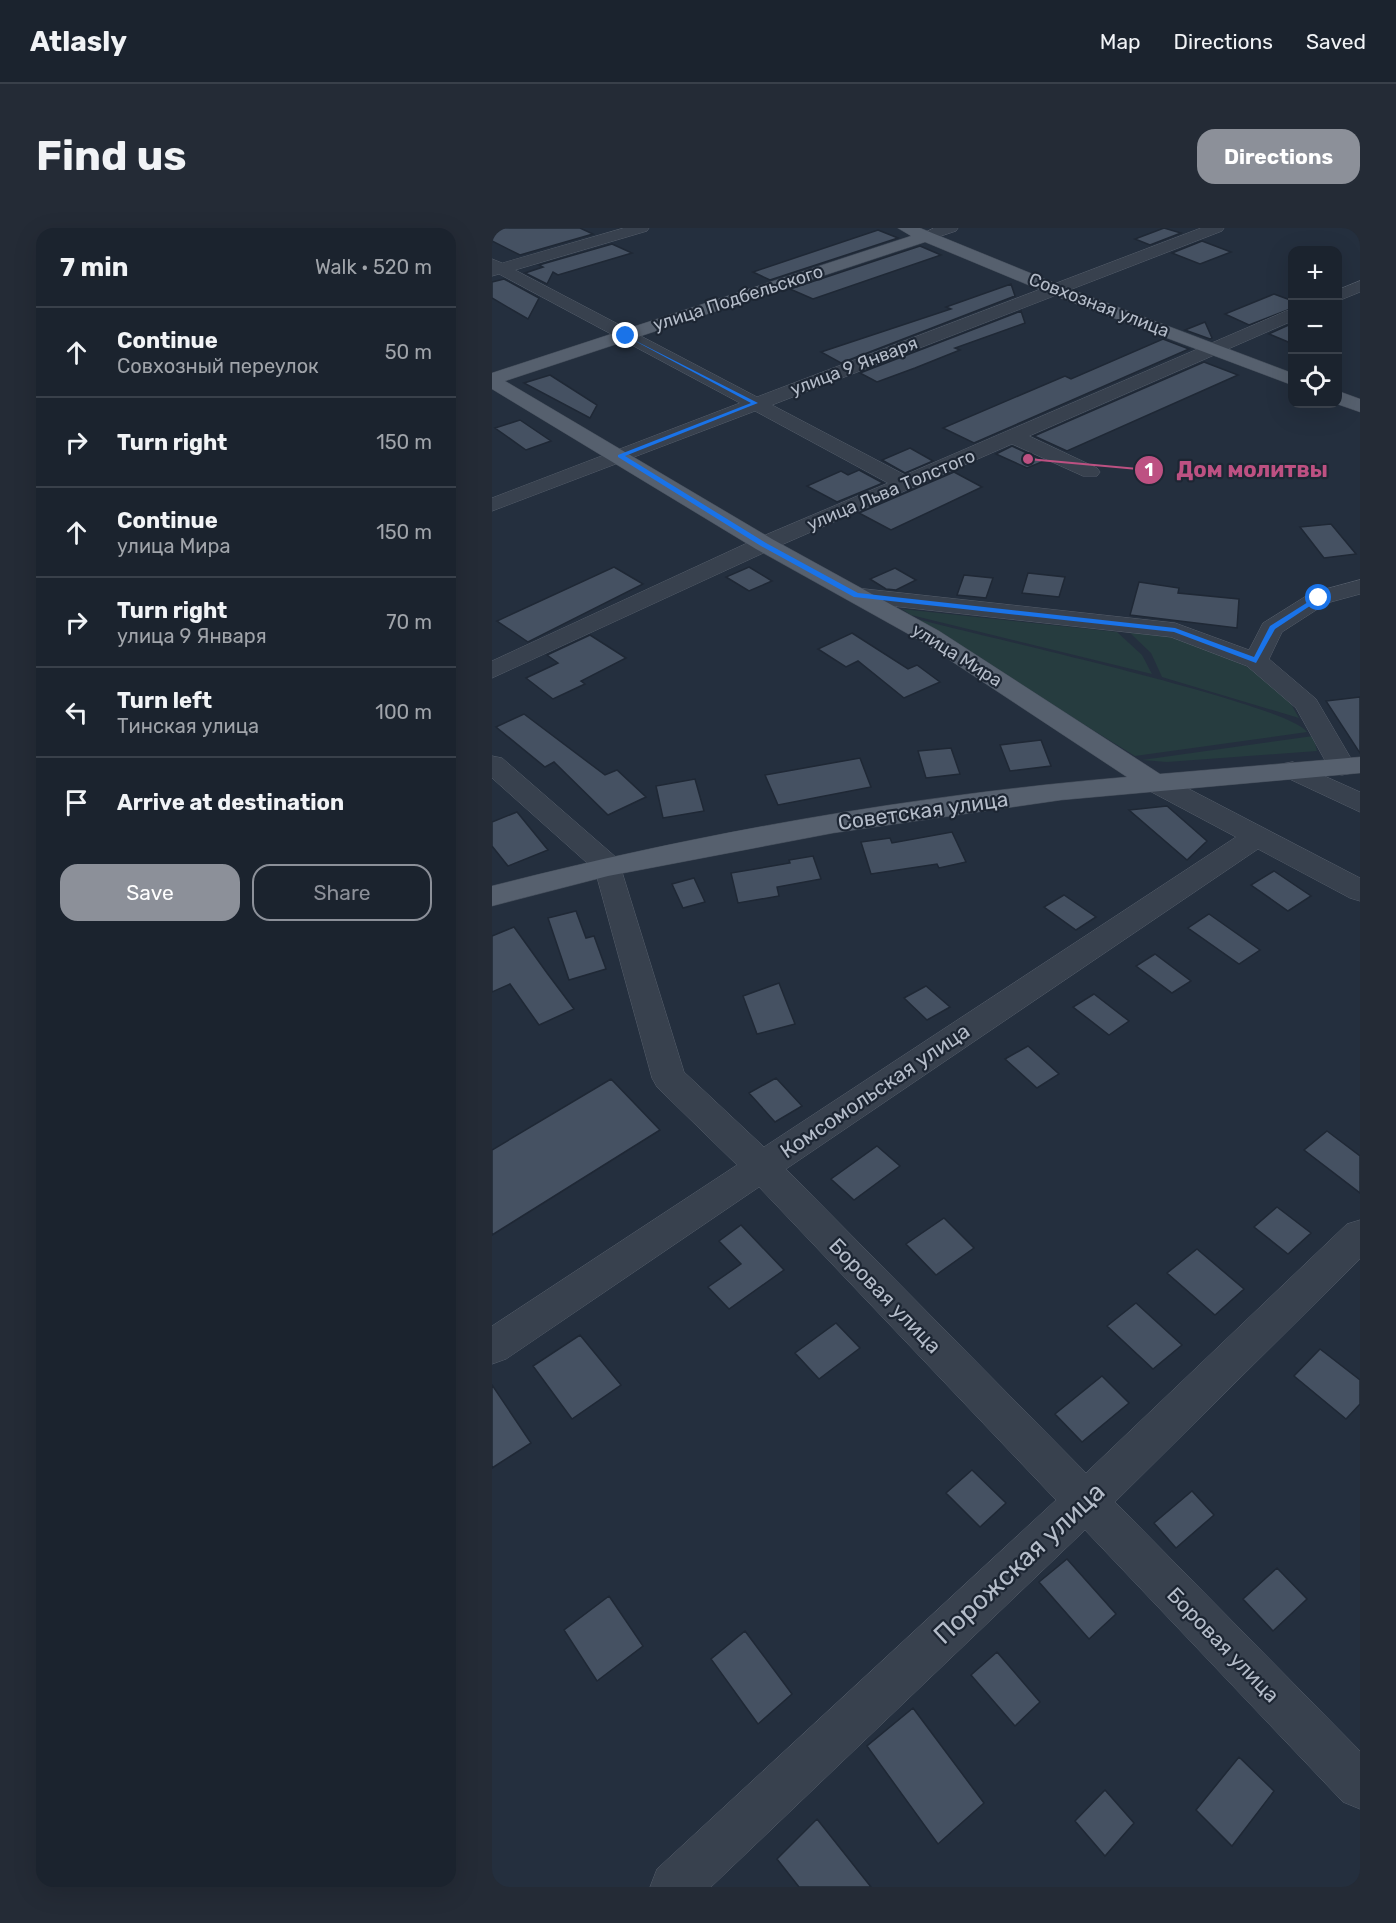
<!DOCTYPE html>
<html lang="en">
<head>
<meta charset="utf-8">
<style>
  body { margin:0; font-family:Rubik,sans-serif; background:#242b36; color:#f1f3f6 }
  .controls { position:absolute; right:18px; top:18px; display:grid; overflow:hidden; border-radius:12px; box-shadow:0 6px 24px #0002 }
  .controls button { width:54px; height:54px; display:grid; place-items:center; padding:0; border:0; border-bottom:2px solid #39404a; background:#1b232e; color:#f1f3f6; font:30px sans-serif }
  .stop { position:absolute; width:18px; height:18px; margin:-14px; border:4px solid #1a73e8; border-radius:50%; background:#fff }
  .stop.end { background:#1a73e8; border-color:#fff; box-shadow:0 2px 6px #0008 }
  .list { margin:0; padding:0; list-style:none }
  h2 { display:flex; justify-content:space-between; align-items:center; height:78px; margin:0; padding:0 24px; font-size:26px }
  h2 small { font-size:20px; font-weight:400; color:#a0a4aa }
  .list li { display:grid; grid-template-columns:39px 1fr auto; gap:18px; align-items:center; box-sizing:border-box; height:90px; padding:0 24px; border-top:2px solid #39404a }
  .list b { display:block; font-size:22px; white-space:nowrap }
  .list p { margin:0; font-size:20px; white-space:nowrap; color:#a0a4aa }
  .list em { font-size:20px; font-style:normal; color:#a0a4aa }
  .actions { display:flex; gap:12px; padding:18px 24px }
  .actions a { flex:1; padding:14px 0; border:2px solid #8c9099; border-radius:18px; text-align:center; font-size:21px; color:#8c9099 }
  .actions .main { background:#8c9099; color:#fff }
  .icon { flex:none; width:33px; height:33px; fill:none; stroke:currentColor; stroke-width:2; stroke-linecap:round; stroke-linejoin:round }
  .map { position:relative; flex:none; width:868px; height:1659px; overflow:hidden; border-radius:18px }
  header { display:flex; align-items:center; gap:36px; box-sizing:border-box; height:84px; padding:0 30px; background:#1b232e; border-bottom:2px solid #39404a }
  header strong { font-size:28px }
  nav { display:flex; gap:33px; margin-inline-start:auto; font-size:21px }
  .intro { display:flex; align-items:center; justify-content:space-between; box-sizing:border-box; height:144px; padding:0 36px }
  h1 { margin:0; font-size:42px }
  .button { padding:15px 27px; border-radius:18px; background:#8c9099; color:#fff; font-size:21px; font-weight:700 }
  main { display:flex; gap:36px; padding:0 36px }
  aside { flex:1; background:#1b232e; border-radius:18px; box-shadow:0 6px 24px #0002 }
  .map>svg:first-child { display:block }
  .green { fill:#263c3f }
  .building { fill:#455162; stroke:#1f2835; stroke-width:1.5 }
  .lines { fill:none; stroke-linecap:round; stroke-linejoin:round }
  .minor-casing { stroke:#565f6c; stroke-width:1 }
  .major-casing { stroke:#414a57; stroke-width:1 }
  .minor { fill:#38414e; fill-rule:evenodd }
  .major { fill:#56606e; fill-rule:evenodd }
  .route { fill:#1a73e8 }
  .labels { text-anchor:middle; stroke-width:4.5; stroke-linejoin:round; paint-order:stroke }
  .far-street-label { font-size:18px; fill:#b4bcc9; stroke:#1d2633 }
  .street-label { font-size:21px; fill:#b4bcc9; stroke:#1d2633 }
  .near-street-label { font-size:26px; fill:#b4bcc9; stroke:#1d2633 }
  .leader { fill:none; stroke:#bd5182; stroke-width:2 }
  .callout-dot { fill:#bd5182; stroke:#1d2633; stroke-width:2 }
  .mark-label { font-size:18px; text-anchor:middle; font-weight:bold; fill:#fff }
  .callout-label { font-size:22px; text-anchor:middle; font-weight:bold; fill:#bd5182; stroke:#1d2633; stroke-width:4.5; stroke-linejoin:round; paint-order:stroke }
</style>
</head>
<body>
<header>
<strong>Atlasly</strong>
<nav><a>Map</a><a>Directions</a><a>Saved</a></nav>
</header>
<div class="intro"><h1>Find us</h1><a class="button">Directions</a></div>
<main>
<aside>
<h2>7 min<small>Walk · 520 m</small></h2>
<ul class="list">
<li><svg class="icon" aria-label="ahead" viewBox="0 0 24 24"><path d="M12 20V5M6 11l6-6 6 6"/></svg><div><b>Continue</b><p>Совхозный переулок</p></div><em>50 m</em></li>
<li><svg class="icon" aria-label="right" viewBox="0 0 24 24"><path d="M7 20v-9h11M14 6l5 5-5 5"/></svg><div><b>Turn right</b></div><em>150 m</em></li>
<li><svg class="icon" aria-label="ahead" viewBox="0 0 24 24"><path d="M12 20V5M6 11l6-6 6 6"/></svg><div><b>Continue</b><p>улица Мира</p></div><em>150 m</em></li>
<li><svg class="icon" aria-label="right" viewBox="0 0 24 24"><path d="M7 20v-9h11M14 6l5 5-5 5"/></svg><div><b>Turn right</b><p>улица 9 Января</p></div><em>70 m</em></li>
<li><svg class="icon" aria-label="left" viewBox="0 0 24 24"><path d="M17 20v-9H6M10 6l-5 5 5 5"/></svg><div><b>Turn left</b><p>Тинская улица</p></div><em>100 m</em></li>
<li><svg class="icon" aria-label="arrive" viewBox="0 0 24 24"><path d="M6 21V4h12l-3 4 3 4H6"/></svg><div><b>Arrive at destination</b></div></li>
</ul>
<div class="actions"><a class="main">Save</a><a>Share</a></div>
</aside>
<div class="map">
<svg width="868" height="1659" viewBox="0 0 868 1659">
  <rect width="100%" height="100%" fill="#242f3e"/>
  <path class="green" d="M410,381L625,404L650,427L660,446L419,387Z
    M418,389C474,405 795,475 815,504L643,528Z
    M638,405L684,408L767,444L796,471L807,490L670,449L659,425Z
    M821,508L825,523L675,534L650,532Z"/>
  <path class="building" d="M0,0H88L101,6L28,27L0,13Z
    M672,0L689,5L658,17L643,11Z
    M386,2L406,10L278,52L261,44Z
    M710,13L739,24L708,36L680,25Z
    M120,16L140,25L66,47L61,44L55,56L33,45L51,39L47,37Z
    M428,18L449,27L321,71L298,61Z
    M12,51L47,70L36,91L0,70V54Z
    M519,56L523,68L349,135L329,124L459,81L454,79Z
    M782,66L801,73V80L757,97L733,86Z
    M529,83L533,95L463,120L468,122L423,140L385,154L368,145Z
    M713,94L720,110L718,111L693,102Z
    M801,95V116L777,106Z
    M671,111L697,121L482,215L451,200L573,148L579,151Z
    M712,134L746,147L575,223L542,208Z
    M58,147L105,177L98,190L32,155Z
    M28,192L59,213L34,222L3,200Z
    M520,218L552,233L535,240L504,226Z
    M418,220L441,233L413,245L390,232Z
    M367,242L391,255L345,274L315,258L349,243L356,247Z
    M462,244L490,259L399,302L367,285Z
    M839,296L864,326L832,330L808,299Z
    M122,339L151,356L36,414L5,393Z
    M257,339L280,353L257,363L234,349Z
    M403,340L424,352L404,362L394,361L378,351Z
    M536,345L573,349L567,369L530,365Z
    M472,347L501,350L494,370L465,367Z
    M647,354L687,360L686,365L747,371L745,400L638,387Z
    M360,405L416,441L425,437L448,454L412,470L366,433L354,439L326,421Z
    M98,407L134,430L89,453L93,456L61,471L34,450L66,435L55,427Z
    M868,469V525L834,473Z
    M32,486L113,547L125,542L154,569L116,587L62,534L53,539L4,499Z
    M549,512L559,538L518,543L508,517Z
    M459,520L468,546L434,550L426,523Z
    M368,530L379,559L286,577L273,547Z
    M203,551L212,583L171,590L164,558Z
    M675,578L715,613L695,632L637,582Z
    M25,584L56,622L16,638L0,618V594Z
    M460,604L474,634L447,640L445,636L379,646L369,614L398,610L400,615Z
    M321,628L329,651L285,659L287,668L246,675L239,645L298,635L297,632Z
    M782,643L819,668L796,683L759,657Z
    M202,650L213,674L191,680L180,656Z
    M572,667L604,689L584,702L552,679Z
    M84,683L94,710L102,708L114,741L77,752L56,690Z
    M717,686L768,722L747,736L696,700Z
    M22,699L55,745L82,781L47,797L18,756L0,764V708Z
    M663,726L699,753L680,765L644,738Z
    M287,755L303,796L265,806L251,768Z
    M434,758L458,779L435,792L412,770Z
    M602,766L637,793L617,807L581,779Z
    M536,818L567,846L545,860L513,831Z
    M284,850L310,878L283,894L257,865Z
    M119,851L168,902L0,1007V922Z
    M835,903L868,928V965L812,922Z
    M385,918L408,938L362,972L339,951Z
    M785,979L819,1005L796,1026L762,999Z
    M452,990L482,1020L444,1047L414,1016Z
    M249,997L292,1042L237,1081L216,1059L249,1036L227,1013Z
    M705,1021L752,1061L723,1087L675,1045Z
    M644,1075L690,1117L661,1141L615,1098Z
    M344,1095L368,1120L327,1151L303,1125Z
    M88,1107L129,1157L80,1191L41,1138Z
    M828,1121L868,1152V1176L854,1191L802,1148Z
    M610,1148L637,1175L590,1214L563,1186Z
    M0,1157L39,1215L0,1240Z
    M480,1242L514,1275L488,1299L454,1265Z
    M700,1263L722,1287L684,1320L662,1295Z
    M575,1331L624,1386L597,1411L547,1354Z
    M785,1340L815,1371L781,1403L751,1371Z
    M117,1368L151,1418L105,1453L72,1402Z
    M253,1403L300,1466L266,1496L219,1431Z
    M505,1424L548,1474L523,1498L479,1447Z
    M421,1480L492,1575L446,1616L375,1518Z
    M747,1529L782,1563L740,1618L704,1582Z
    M613,1562L642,1595L613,1628L583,1593Z
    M325,1591L379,1659H307L285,1631Z"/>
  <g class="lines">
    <g class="minor-casing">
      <path id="minor" d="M132,0H157L155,3L23,42L265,169L709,0H732L730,3L280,177L413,247L794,83L800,82V93L537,208L605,240L608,244L605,248H591L520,216L280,321L0,450V433L264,311L396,255L263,183L0,283V270L248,175L7,46L0,48V31L10,35Z
        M442,0H466L464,3L434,13L426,8Z
        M868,53V64L846,73V62Z
        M868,352V366L835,375L790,404L777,431L824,471L864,539L860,545L850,547L840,545L804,480L755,438L679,409L364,374L356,372L352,367L356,362L364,360L683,395L757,422L771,395L819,365Z
        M0,528L10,530L126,631L192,844L272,919L744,609L652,560L648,554L652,548L662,545L672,548L868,650V673L858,670L766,621L294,941L594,1245L855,996L868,992V1031L623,1274L868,1523V1581L851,1574L593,1302L219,1659H158L165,1641L564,1272L267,959L14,1131L0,1136V1098L245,937L165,859L160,850L103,642L0,550Z
        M801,534L868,564V584L791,548L787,542L791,536Z"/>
    </g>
    <g class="major-casing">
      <path id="major" d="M406,0H428L570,58L800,145V157L558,66L433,14L13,153L280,311L447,403L668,546L868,529V545L569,572L341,605L116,648L0,678V658C207,605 422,567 635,549L429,413L264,321L0,161V145L419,8Z
        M846,163L868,171V184L845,176Z"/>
    </g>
    <use href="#minor" class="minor"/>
    <use href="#major" class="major"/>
  </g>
  <path class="route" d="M132,107L266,175L133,228L274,315L366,365L683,400L762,429L778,398L824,369L830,370L783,401L764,435L682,404L362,369L269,318L126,229V227L259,175Z"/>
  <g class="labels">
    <g class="far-street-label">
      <text transform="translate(246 70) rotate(-18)" y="6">улица Подбельского</text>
      <text transform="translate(607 77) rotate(21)" y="6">Совхозная улица</text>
      <text transform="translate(362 138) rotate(-21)" y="6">улица 9 Января</text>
      <text transform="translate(399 262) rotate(-23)" y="6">улица Льва Толстого</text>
      <text transform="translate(465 427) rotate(32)" y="6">улица Мира</text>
    </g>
    <g class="street-label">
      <text transform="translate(431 583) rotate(-8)" y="7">Советская улица</text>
      <text transform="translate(383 863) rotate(-34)" y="7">Комсомольская улица</text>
      <text transform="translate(393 1068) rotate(46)" y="7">Боровая улица</text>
      <text transform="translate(731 1417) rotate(46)" y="7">Боровая улица</text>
    </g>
    <g class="near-street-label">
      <text transform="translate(527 1335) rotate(-43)" y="9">Порожская улица</text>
    </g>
  </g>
  <path class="leader" d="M536 231L657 242"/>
  <g class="callout-dot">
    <circle cx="536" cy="231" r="6"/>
    <circle cx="657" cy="242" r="15"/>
  </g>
  <g class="mark-label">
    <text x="657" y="248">1</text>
  </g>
  <g class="callout-label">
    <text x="760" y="249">Дом молитвы</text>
  </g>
</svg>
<div class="controls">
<button>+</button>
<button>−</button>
<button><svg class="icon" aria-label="locate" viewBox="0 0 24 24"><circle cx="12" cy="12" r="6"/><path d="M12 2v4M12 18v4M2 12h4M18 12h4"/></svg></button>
</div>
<div class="stop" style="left:827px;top:370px"></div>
<div class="stop end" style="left:134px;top:108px"></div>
</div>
</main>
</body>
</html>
